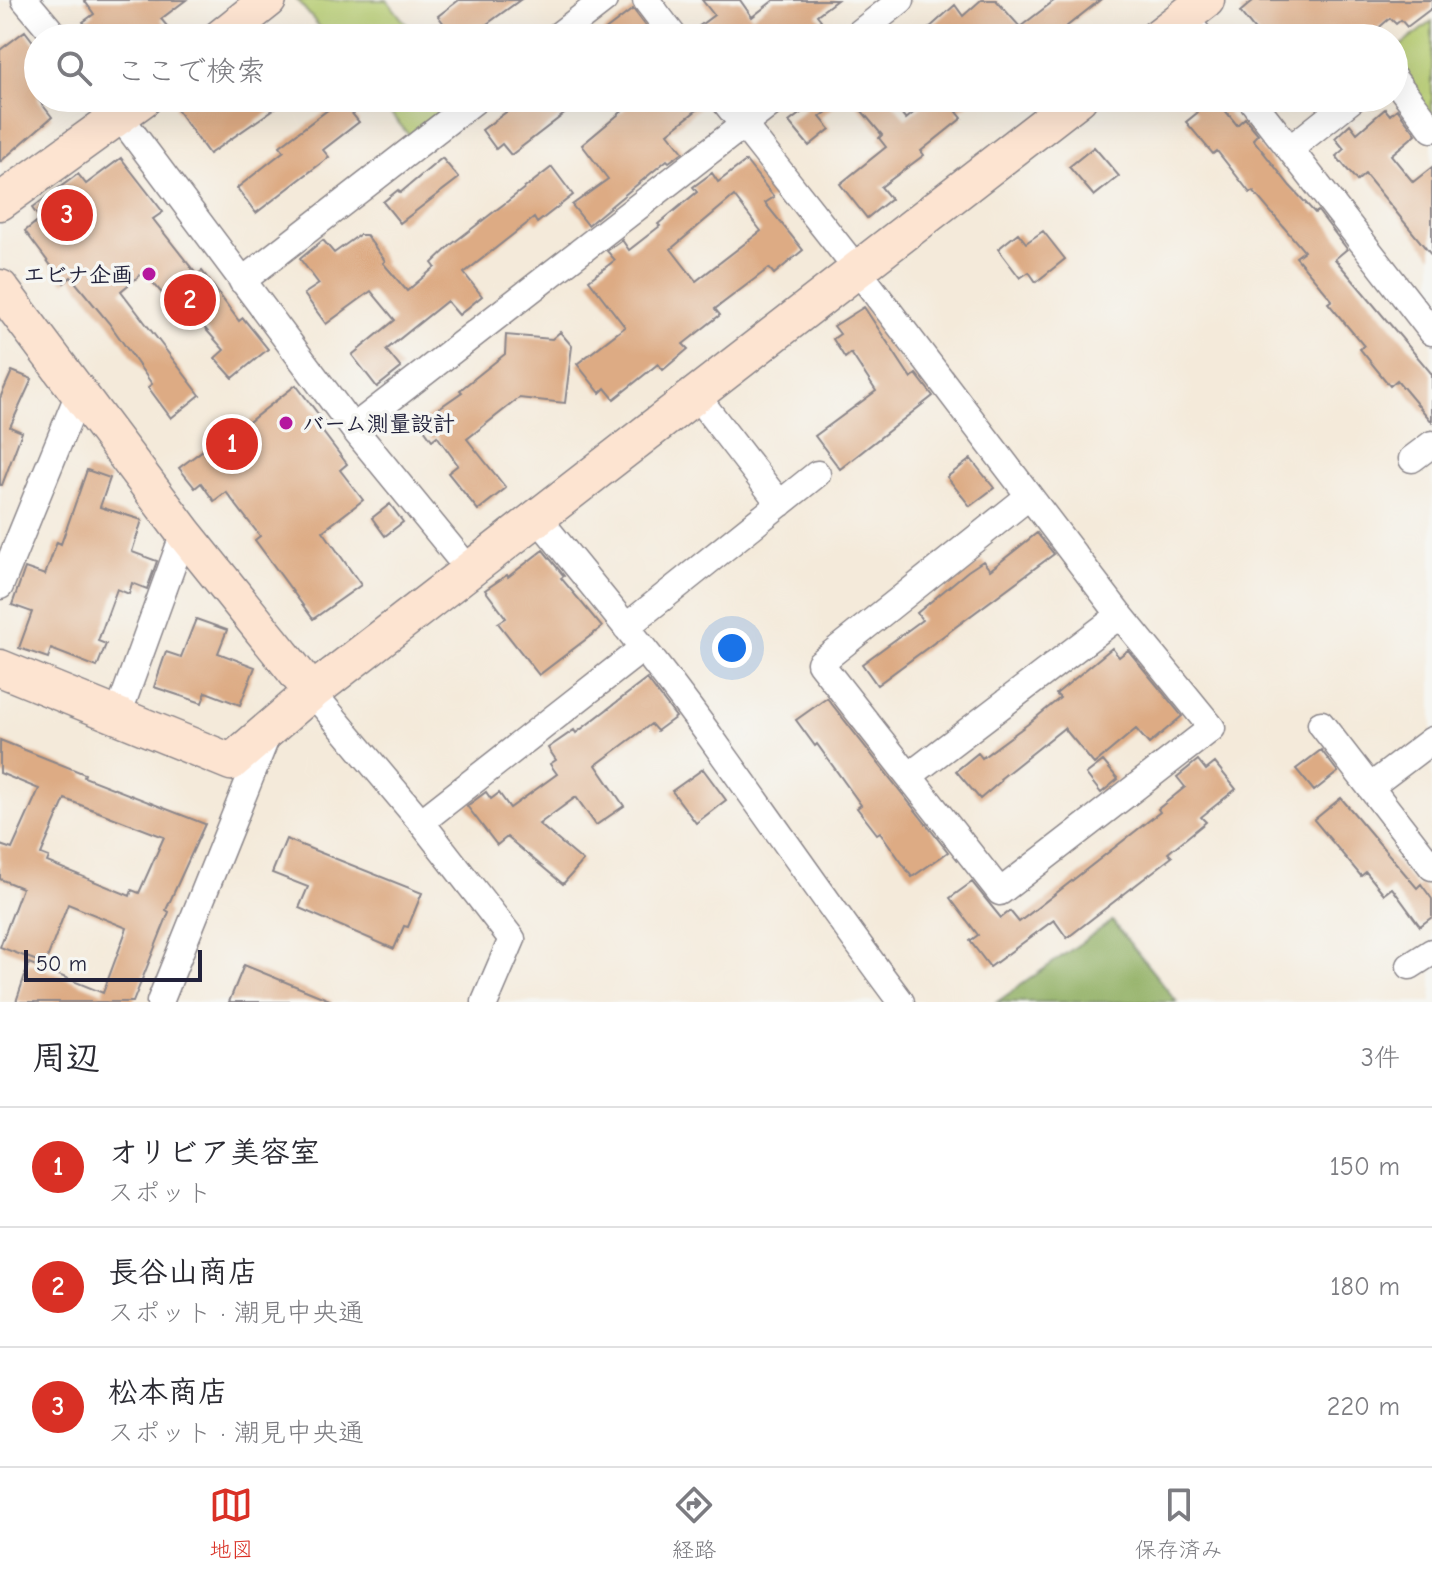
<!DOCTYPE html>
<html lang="ja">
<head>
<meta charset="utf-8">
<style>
  body { margin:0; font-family:"Comic Neue","Klee One",sans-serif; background:#f7f7f7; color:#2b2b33 }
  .scale { position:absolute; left:24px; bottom:20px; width:178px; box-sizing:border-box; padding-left:8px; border:4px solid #22223b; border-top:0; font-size:22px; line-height:28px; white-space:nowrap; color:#22223b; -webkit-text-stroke:6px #f6f6f2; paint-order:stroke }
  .you { position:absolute; left:732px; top:648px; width:28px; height:28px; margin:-20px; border:6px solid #fff; border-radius:50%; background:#1a73e8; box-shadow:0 0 0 12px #1a73e833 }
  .badge { display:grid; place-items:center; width:52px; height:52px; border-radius:50%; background:#d93025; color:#fff; font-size:26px; font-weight:700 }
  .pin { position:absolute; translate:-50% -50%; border:4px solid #fff; box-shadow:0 2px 8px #0006 }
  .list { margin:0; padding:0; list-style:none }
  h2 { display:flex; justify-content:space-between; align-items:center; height:104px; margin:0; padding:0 32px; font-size:34px }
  h2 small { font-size:26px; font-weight:400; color:#7c7c81 }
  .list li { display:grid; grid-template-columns:52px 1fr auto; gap:24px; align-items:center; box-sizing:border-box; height:120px; padding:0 32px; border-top:2px solid #e1e1e2 }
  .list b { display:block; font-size:30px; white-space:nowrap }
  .list p { margin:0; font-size:26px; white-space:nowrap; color:#7c7c81 }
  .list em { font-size:26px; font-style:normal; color:#7c7c81 }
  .icon { flex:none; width:44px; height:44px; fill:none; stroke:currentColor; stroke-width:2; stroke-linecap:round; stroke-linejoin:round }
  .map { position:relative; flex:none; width:1432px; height:1002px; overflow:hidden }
  .search { position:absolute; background:#fff; box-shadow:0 8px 32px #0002; left:24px; right:24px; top:24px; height:88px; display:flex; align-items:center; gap:20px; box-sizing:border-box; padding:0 28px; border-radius:44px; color:#7c7c81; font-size:30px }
  .sheet { height:464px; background:#fff }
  nav { display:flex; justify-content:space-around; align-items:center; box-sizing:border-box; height:112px; border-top:2px solid #e1e1e2; background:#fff; font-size:22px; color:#7c7c81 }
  nav a { display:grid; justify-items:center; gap:4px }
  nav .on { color:#d93025 }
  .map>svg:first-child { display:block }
  .green { fill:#b5cb70; stroke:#6c7656; stroke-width:2 }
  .forest { fill:#90af62; stroke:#59684e; stroke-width:2 }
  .building { fill:#ddab84; fill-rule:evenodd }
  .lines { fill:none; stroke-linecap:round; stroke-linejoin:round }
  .street-casing { stroke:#8b868a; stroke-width:29 }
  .secondary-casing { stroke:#8b868a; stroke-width:39 }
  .street { stroke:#fff; stroke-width:26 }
  .secondary { stroke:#fde4d1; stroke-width:36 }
  .poi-dot { fill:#b5179e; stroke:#f6f6f2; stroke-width:3 }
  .labels { text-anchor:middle; stroke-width:7; stroke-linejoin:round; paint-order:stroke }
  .poi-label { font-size:22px; font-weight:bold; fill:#22223b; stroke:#f6f6f2; text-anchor:end }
</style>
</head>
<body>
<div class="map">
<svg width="1432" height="1002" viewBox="0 0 1432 1002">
  <rect width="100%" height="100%" fill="#f6f6f2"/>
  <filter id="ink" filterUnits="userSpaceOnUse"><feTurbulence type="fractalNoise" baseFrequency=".0125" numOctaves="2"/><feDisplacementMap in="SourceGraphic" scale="16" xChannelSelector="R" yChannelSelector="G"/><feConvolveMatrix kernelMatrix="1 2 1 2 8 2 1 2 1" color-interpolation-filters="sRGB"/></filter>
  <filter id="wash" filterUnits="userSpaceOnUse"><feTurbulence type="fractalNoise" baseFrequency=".006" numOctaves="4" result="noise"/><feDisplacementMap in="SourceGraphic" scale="32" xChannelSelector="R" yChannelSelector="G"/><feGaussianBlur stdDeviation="1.8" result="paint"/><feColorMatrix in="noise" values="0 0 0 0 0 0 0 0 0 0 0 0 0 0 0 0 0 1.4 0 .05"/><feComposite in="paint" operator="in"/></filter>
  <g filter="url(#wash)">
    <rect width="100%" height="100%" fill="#f4eada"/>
    <path class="green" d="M297,0H387L417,38H329Z
      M1432,21V129L1394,79V51Z
      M378,98H466L417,145Z"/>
    <path class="forest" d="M1112,921L1177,1002H997Z"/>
    <g id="blocks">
      <path class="building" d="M84,0H186L161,19L177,38H96L83,22L94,14Z
        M459,0H520L487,24L491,30L480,38H455L438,16Z
        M702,0H740L752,17L774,0H837L817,15L821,20L798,38H691L690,33L714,15Z
        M981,0H996L1020,27L1055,0H1100L1052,38H918L955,5L963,16Z
        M1254,0H1432V8L1407,27L1401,20L1396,24L1390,18L1367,38H1261L1240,12Z
        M633,9L655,38H595Z
        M25,31L38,48V99L52,117L0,162V50Z
        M188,98H290L209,154L175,107Z
        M525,98H585L511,155L502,144L496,149L482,130Z
        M638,98H706L707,102L668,133L683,152L669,162L667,160L588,225L572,205L608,179L582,145Z
        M796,98H846L820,117L830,129L809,146L789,122L806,109Z
        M851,98H888L906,119L931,98H977L957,112L962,118L921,151L924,155L881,187L891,199L867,218L840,184L886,147L879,138L882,135Z
        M1185,98H1215L1237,125L1245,118L1258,134L1253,139L1290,186L1315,213L1318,211L1347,249L1335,259L1432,374V422L1397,380L1390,386L1360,349L1364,346L1328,303L1332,300L1296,257L1304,251L1253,191L1250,193L1217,151L1213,154L1186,122L1197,113Z
        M341,100L359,122L323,150L329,157L256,213L237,188L284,151L280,146Z
        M1385,109L1390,115L1397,109L1416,134L1391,155L1413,182L1432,167V256L1365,174L1357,181L1336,156L1344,149L1335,138L1350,124L1357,133Z
        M1094,147L1119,176L1094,196L1069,167Z
        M121,158L163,212L153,219L197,275L202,271L239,321L243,318L268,349L233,378L215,358L224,350L195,317L187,323L144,272L121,291L200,395L171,418L148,387L152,384L109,323L71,277L64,283L25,231L40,219L32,208L78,174L86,184Z
        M442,158L459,178L400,223L383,202L398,190L400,193Z
        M746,161L774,197L765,203L803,250L774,274L769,268L715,309L720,315L683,344L688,349L663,370L658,364L614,399L605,388L600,393L577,364L625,327L589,280L615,260L607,251L622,240L629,250L660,226L658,224L697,192L693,187L712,173L718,182ZM734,196L761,231L696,281L671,249Z
        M552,167L573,195L537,223L534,218L464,273L482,296L459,315L447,301L386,350L401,368L377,387L352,355L395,320L371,291L326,324L304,294L319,284L300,259L323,240L334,253L359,235H366L385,261L383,263L407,291L435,267L432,263L452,244Z
        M1043,231L1065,259L1036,282L1029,272L1020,278L998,249L1018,233L1026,243Z
        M864,307L911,378L916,374L933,396L840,469L815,436L876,391L851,353L845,358L833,339L840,334L834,326Z
        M560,332L572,346L565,403L519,398L467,439L506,488L478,510L448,473L458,465L437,436L432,440L419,422L462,392L460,390L505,354L506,335L552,339Z
        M12,371L32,379L10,427L22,432L2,485H0V398Z
        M296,385L325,423L319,427L347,464L340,470L363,500L323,531L361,585L313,619L255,540L260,536L226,492L214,501L201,483L195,488L179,468L238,424L241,428Z
        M971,459L994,488L970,506L947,477Z
        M87,470L110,478L100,507L142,520L132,552L157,561L147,589L132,583L129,594L117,589L98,641L106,644L97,667L51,649L48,658L19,648L32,612L12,605L25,568L45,575L57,542L61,544Z
        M390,504L403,522L385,536L372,518Z
        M1037,533L1054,554L877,685L862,664L922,620L917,613L968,571L983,561L990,570Z
        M543,550L564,576L561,578L602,627L539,675L498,623L506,618L485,590L507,575L508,577Z
        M196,619L227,630L218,653L255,667L240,705L206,692L202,703L154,687L166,652L181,657Z
        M1112,648L1119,657L1128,650L1182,716L1149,744L1136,729L1094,764L1064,728L1000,779L1001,781L980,799L956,771L978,753L982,758L1028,724L1060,698L1056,694Z
        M647,679L676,717L657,731L651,724L596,765L624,806L596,825L576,797L539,824L583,861L563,884L507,837L497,845L467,806L486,792L491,799L499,793L510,808L557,774L550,764L556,760L548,748L574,730L576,733Z
        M827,698L948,852L912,877L880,832L877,834L857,808L861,805L817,744L815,746L796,720Z
        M0,740L85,774L84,777L205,824L166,910L169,912L133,1002H16L29,963L103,993L127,928L68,904L45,964L0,947L22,888L0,879V845L12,849L39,789L0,773ZM65,799L164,837L139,893L132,890L130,896L47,862L49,857L41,854Z
        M1321,750L1338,772L1314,791L1296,769Z
        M1198,760L1206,770L1215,763L1236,789L1201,817L1206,822L1168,853L1172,857L1067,938L1054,920L990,967L970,941L978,935L950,898L972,882L1001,918L1010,911L1019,922L1160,812L1158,809L1185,787L1177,777Z
        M1103,761L1118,779L1101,793L1086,774Z
        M703,769L726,800L696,823L672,791Z
        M1341,798L1417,888L1421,884L1432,899V917L1420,926L1392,888L1384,894L1366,872L1361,876L1314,820Z
        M286,839L422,893L408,927L404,926L394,949L299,908L308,887L272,873Z
        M244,965L332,1001V1002H229Z"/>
    </g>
  </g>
  <g filter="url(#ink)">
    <use href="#blocks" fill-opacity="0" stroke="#8b868a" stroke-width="2"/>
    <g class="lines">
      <g class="street-casing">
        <path id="street" d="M25,0L57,38
          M646,0L675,38
          M1184,18L1201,38
          M555,38L604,0
          M853,38L901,0
          M1394,79L1432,129
          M106,98L353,428L470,571
          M722,98L856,268L1120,615L1212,728L1000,892L820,663L1028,497
          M1250,98L1432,332
          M1291,148L1354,98
          M242,281L478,98
          M695,394L780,504
          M353,428L778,98
          M1412,459L1432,444
          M537,517C601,596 666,673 724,756C783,838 840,921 901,1002
          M0,586L79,393
          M626,627L817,474
          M312,692L421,822L512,939L485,1002
          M118,715L184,533
          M1321,724L1432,867
          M909,776L1120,615
          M1370,787L1432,740
          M421,822L643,648
          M1410,966L1432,952
          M160,1002L268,733"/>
      </g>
      <g class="secondary-casing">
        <path id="secondary" d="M220,38L268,0
          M1157,38L1206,0
          M0,202L144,98
          M0,288L184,533L312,692
          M0,668L231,762L312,692L1079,98"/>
      </g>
      <use href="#street" class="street"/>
      <use href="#secondary" class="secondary"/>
    </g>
  </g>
  <g class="poi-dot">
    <circle cx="149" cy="274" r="8"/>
    <circle cx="286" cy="423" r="8"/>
  </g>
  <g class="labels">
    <g class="poi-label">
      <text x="133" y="282">エビナ企画</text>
      <text x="302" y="431" text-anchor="start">バーム測量設計</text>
    </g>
  </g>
</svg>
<div class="scale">50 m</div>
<div class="you"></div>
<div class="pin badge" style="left:232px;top:444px">1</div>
<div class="pin badge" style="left:190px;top:300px">2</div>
<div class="pin badge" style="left:67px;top:215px">3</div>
<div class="search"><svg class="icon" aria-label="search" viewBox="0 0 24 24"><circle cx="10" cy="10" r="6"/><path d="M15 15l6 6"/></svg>ここで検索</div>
</div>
<section class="sheet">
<h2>周辺<small>3件</small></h2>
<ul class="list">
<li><span class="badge">1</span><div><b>オリビア美容室</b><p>スポット</p></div><em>150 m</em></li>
<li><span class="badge">2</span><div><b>長谷山商店</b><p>スポット · 潮見中央通</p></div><em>180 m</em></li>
<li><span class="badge">3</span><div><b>松本商店</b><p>スポット · 潮見中央通</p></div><em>220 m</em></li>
</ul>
</section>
<nav>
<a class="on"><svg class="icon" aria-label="map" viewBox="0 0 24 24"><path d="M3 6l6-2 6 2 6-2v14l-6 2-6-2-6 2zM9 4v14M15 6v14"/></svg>地図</a>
<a><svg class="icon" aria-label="directions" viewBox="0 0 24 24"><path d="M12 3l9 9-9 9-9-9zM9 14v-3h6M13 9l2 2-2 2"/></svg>経路</a>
<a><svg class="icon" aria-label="saved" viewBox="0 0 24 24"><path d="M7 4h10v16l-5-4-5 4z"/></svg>保存済み</a>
</nav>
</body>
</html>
